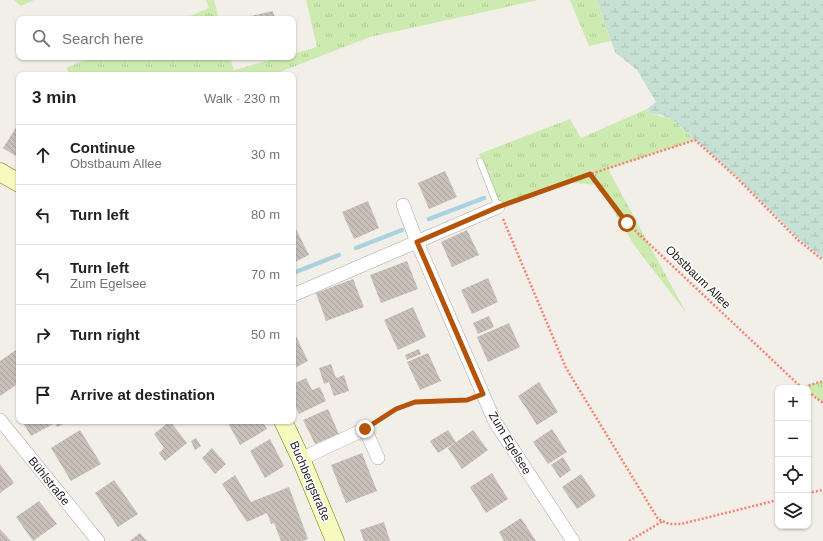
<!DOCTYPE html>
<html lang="en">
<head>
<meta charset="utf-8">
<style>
  body { margin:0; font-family:Helvetica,sans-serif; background:#f6f6f6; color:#202124 }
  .controls { position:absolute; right:12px; bottom:12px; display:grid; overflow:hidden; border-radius:8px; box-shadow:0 1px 3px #0004 }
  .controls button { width:36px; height:36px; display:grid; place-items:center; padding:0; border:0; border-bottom:1px solid #e0e0e0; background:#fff; color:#202124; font:20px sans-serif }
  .stop { position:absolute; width:12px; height:12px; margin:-9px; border:3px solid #b45309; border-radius:50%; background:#fff }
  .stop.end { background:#b45309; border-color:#fff; box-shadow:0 1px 4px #0008 }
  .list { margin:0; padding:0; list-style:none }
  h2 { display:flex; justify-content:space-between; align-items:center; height:52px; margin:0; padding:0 16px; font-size:17px }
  h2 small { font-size:13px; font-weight:400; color:#757577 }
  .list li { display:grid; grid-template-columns:26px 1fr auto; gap:12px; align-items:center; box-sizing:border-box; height:60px; padding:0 16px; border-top:1px solid #e0e0e0 }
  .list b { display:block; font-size:15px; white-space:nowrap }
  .list p { margin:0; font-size:13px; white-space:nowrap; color:#757577 }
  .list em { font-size:13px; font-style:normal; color:#757577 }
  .icon { flex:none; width:22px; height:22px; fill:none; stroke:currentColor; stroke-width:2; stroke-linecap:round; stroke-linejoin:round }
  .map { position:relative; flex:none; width:823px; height:541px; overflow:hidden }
  .search { position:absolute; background:#fff; box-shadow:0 1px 3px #0004; left:16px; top:16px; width:280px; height:44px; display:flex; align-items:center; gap:10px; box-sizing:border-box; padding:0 14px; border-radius:8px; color:#757577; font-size:15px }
  .panel { position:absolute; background:#fff; box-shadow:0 1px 3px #0004; left:16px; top:72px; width:280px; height:352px; border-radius:8px }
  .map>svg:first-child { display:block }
  .grass { fill:url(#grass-tufts) }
  .wetland { fill:url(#wetland-marsh) }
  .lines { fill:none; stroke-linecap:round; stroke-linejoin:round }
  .stream { stroke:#aad3df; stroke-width:4.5 }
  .building { fill:url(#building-back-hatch) }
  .lane-casing { stroke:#a9a9a9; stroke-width:7 }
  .street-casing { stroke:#a9a9a9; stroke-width:14 }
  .secondary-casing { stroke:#707d05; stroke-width:19 }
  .path { stroke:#fa8072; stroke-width:2.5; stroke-dasharray:2 2; stroke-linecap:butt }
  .lane { stroke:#fff; stroke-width:6 }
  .street { stroke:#fff; stroke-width:13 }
  .secondary { stroke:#f7fabf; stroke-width:18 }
  .route { stroke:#b45309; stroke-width:5 }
  .labels { text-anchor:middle; stroke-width:3; stroke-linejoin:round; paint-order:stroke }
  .street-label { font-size:12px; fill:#222; stroke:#fff }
</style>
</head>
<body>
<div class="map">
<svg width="823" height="541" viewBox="0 0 823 541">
  <defs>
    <pattern id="grass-tufts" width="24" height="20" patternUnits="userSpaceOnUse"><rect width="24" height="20" fill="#cdebb0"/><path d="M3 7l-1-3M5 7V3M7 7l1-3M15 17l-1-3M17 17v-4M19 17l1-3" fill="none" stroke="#b0c997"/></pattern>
    <pattern id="wetland-marsh" width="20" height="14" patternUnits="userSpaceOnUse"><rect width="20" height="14" fill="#c6e0d4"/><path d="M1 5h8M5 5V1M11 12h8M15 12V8" fill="none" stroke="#aac0b6"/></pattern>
    <pattern id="building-back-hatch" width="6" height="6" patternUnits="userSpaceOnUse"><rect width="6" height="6" fill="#c7bfb8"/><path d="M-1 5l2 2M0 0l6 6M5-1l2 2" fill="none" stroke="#aba49e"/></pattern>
  </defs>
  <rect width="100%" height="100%" fill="#f2efe9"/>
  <path class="grass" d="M14,0H34L21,6Z
    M206,0H214L219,19H183L209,8Z
    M306,0H538L370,37L272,75H71L66,68L92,57H230L234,70L281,57H293V54L317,47Z
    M570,0H597L611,41L589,46Z
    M647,109L651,114L672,119L695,140L608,169L687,314L634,245L598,185L566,182L498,207L479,154L570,119L581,138Z
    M823,381V403L808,392V388L801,387Z"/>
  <path class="wetland" d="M597,0H823V258L800,240L737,177L672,119L661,115L651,114L647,109L656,102L637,70L615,52Z"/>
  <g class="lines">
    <path class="stream" d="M429,219L484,198
      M356,248L402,230
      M293,273L339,255"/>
  </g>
  <path class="building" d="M273,11L275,19H246V17Z
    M19,123V158L3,148Z
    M445,171L457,197L429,209L418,183Z
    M368,201L379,228L354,239L342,212Z
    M293,225H294L309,255L293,263Z
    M467,230L479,255L452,267L441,242Z
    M407,261L418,289L381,303L370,275Z
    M488,278L498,302L472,314L461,290Z
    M353,279L364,307L326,321L316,293Z
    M413,307L426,337L398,350L384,320Z
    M489,316L494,327L478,334L473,323Z
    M509,323L520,347L488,362L477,337Z
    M293,330L308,361L293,369Z
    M419,349L421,354L407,360L405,355Z
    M16,350L19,355V383L0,396V361Z
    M428,353L441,381L420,390L407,362Z
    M331,364L336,378L344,375L349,391L334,396L329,382L324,384L319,368Z
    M306,378L312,390L320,387L326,401L299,414L293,401V384Z
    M539,382L558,412L537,425L518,396Z
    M328,409L339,434L315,444L303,420Z
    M22,421H69L57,427L55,423L31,436Z
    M170,421L187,443L165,461L159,453L164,448L154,434Z
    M227,421H262L267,429L240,445Z
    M552,429L567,452L548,464L533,442Z
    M80,430L101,464L71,481L51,448Z
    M448,430L456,442L438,453L430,441Z
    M473,430L488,450L462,469L448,448Z
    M196,438L201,446L195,450L191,441Z
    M270,439L284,466L265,478L250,451Z
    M212,448L226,464L215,474L202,458Z
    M362,453L377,491L346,503L331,465Z
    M563,457L571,470L560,478L551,465Z
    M0,464L14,483L0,493Z
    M492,473L508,499L486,513L470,487Z
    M581,474L596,496L577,509L562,487Z
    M235,475L251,502L289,487L308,539L303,541H281L274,523L271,524L267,513L247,522L222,484Z
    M114,480L138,514L118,527L95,493Z
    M39,501L57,524L33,541L16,517Z
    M521,518L536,541H504L499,532Z
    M384,522L390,541H364L360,530Z
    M0,529L11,541H0Z
    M140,533L147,541H130Z"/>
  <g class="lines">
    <g class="lane-casing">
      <path id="lane" d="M480,161L498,207"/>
    </g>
    <g class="street-casing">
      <path id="street" d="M403,205L417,242L495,422L573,541
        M293,295L498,207
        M0,420L98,541
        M301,459L365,429L378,458"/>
    </g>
    <g class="secondary-casing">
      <path id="secondary" d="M0,172L19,183
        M283,421L301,459L335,541"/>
    </g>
    <path class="path" d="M590,174L627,223L801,387
      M509,203L566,182L695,140L736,177L798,240L823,260
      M503,219L566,368L658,519L669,524H681L778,500
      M801,388L823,381
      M808,392L823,403
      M376,422L396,409L415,402L467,400L471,399
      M808,493L823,490
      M629,541L663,521"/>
    <use href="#lane" class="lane"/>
    <use href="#street" class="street"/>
    <use href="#secondary" class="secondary"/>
  </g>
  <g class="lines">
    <path class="route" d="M365,429L396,409L415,402L467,400L483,394L417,242L498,207L590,174L627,223"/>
  </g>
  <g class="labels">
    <g class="street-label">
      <text transform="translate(698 277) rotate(44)" y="4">Obstbaum Allee</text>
      <text transform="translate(510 443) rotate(59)" y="4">Zum Egelsee</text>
      <text transform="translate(49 481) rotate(51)" y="4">Bühlstraße</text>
      <text transform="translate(310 481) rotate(67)" y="4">Buchbergstraße</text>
    </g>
  </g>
</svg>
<div class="controls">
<button>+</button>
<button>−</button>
<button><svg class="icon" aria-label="locate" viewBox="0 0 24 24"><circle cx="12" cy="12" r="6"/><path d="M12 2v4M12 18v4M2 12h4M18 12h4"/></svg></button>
<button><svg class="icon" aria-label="layers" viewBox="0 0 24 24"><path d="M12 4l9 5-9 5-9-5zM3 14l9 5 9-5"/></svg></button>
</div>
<div class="stop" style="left:627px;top:223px"></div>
<div class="stop end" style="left:365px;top:429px"></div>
<div class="search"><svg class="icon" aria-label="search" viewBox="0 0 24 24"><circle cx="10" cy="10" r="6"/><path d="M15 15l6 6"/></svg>Search here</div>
<section class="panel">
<h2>3 min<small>Walk · 230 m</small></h2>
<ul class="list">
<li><svg class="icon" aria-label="ahead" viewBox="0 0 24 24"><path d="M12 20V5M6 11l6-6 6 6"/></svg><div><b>Continue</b><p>Obstbaum Allee</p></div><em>30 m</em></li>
<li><svg class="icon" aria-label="left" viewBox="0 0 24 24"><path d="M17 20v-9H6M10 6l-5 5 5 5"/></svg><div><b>Turn left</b></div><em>80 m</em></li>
<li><svg class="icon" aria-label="left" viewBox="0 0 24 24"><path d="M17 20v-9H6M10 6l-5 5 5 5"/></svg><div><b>Turn left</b><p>Zum Egelsee</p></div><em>70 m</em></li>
<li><svg class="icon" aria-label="right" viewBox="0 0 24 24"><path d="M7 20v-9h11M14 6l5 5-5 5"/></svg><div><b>Turn right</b></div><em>50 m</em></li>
<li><svg class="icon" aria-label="arrive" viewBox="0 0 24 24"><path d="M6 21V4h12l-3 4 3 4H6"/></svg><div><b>Arrive at destination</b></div></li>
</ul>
</section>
</div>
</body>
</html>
